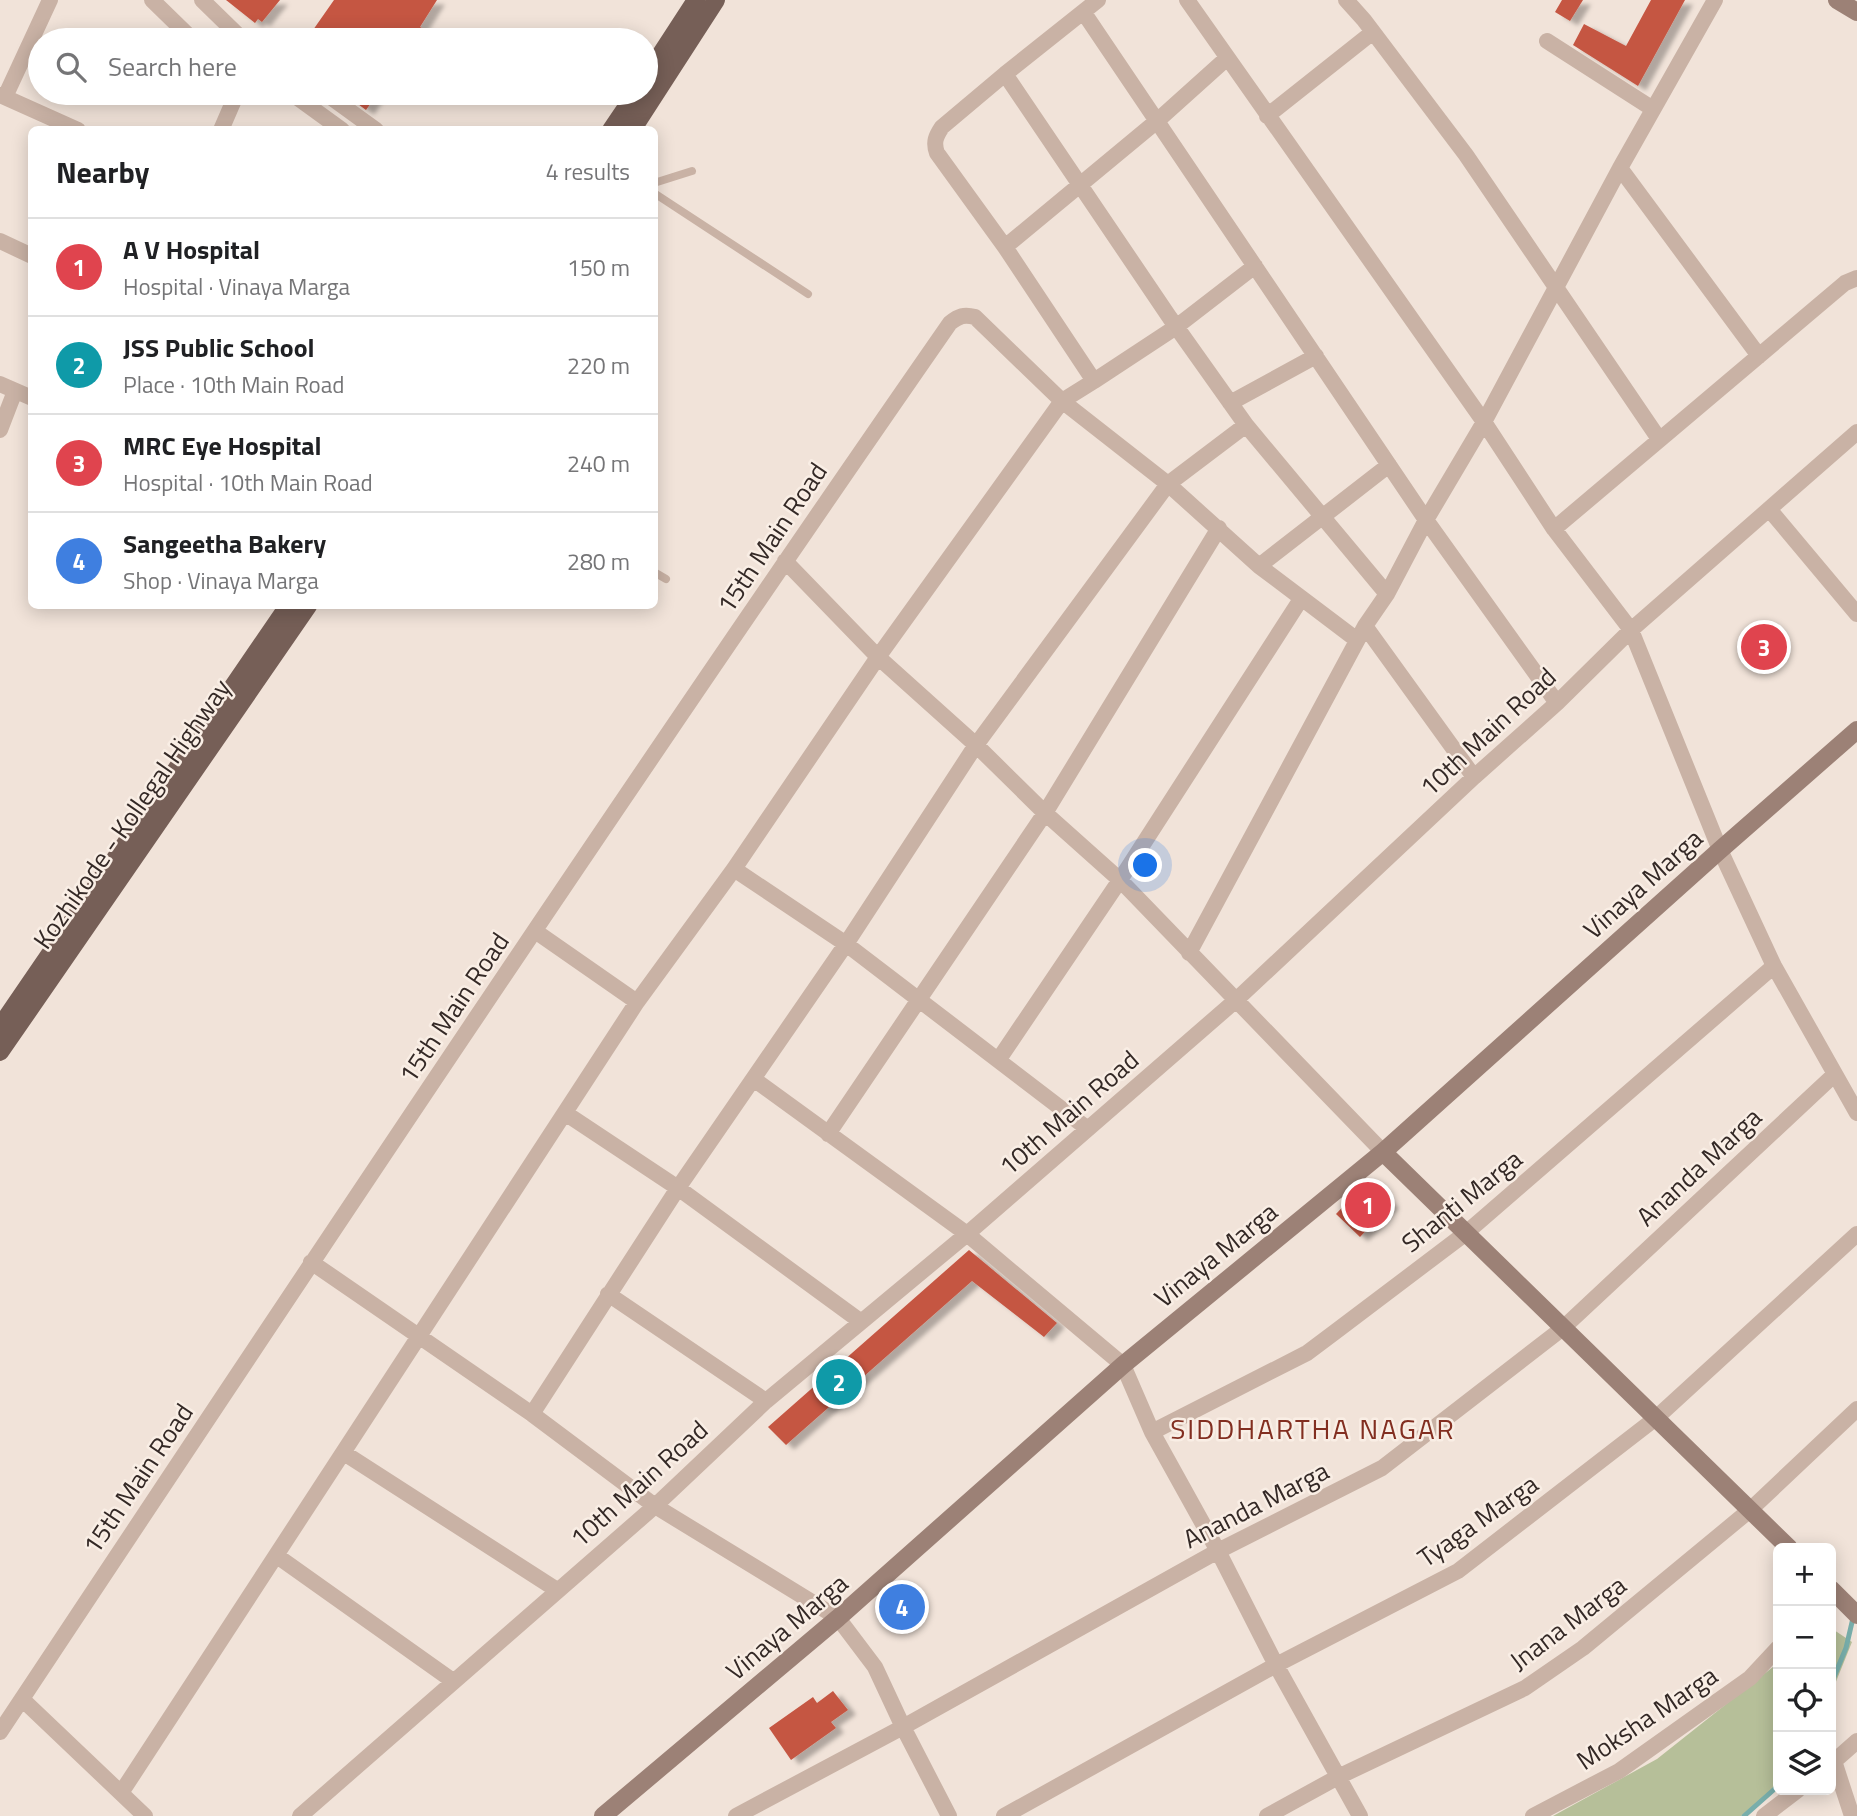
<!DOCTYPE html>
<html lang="en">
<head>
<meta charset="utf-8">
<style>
  body { margin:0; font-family:"Titillium Web",sans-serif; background:#f2f2f2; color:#202124 }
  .controls { position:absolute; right:21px; bottom:21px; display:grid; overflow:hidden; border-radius:10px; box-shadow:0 4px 18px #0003 }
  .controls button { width:63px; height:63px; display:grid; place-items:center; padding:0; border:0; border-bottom:2px solid #e0e0e0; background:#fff; color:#202124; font:35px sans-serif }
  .you { position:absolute; left:1146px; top:866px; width:24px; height:24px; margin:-18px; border:5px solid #fff; border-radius:50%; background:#1a73e8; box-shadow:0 0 0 10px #1a73e833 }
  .badge { display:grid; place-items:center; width:46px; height:46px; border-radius:50%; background:#d93025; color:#fff; font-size:23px; font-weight:700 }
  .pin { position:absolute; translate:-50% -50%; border:4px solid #fff; box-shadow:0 2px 7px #0006 }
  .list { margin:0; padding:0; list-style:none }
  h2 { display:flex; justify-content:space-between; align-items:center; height:91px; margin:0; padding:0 28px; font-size:30px }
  h2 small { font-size:23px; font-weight:400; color:#757577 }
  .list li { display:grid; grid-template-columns:46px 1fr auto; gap:21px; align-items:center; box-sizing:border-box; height:98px; padding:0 28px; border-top:2px solid #e0e0e0 }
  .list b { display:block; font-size:26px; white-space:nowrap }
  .list p { margin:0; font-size:23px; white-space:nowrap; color:#757577 }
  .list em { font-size:23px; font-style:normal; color:#757577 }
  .icon { flex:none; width:38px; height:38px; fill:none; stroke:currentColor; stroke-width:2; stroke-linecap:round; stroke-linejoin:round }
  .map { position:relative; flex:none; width:1857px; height:1816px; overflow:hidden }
  .search { position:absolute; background:#fff; box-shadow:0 4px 18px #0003; left:28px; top:28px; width:630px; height:77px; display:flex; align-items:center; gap:18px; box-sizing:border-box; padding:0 24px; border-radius:38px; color:#757577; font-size:26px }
  .panel { position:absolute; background:#fff; box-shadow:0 4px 18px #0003; left:28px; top:126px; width:630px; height:483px; border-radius:10px }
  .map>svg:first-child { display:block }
  .green { fill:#b6bf99 }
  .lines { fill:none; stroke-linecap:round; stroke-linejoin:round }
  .stream { stroke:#78aeab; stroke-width:5 }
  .building { fill:#c55643; filter:url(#shadow) }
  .lane { stroke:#c9b2a5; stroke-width:8 }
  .street { stroke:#c9b2a5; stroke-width:16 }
  .secondary { stroke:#9c8176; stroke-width:18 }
  .primary { stroke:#765f57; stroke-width:18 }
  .labels { text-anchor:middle; stroke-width:5; stroke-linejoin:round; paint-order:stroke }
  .street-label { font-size:26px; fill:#342926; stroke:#f9eee5 }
  .neighbourhood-label { font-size:28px; letter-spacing:2px; fill:#822e20; stroke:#f9eee5 }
</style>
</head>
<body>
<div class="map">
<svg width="1857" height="1816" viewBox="0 0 1857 1816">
  <defs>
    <filter id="shadow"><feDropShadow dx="8" dy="4.5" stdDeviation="2" flood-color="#0004"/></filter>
  </defs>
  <rect width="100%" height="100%" fill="#f1e3d9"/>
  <path class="green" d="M1831,1628L1852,1642L1831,1694Z
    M1778,1663V1785L1741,1816H1553L1657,1759Z"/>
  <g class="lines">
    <path class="stream" d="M1831,1684L1846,1648L1853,1618
      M1744,1816L1778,1786"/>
  </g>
  <path class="building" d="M226,0H280L262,22L258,19L255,23Z
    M334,0H437L420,27L422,28L415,40H306Z
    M1562,0H1583L1570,21L1555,12Z
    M1651,0H1685L1638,86L1573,45L1584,24L1626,46Z
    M343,93H378L366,110Z
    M1367,1181L1391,1204L1360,1237L1336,1214Z
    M969,1250L1057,1323L1044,1337L972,1281L786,1445L768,1427Z
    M833,1691L848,1710L831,1722L836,1728L791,1760L769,1728L813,1697L817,1703Z"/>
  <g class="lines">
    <path class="lane" d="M654,183L692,171
      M654,193L808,294
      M654,572L666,579"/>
    <path class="street" d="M152,0L193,40
      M202,0L243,40
      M1187,0L1484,422L1554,529L1631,630L1720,850L1774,966L1857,1113
      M1346,0L1364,20L1466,155L1659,439
      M1084,13L1426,520L1557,703
      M1547,41L1653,109
      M1005,74L1170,318L1246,425L1387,594
      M291,93L342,130
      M325,93L376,130
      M0,95L78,130
      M5,97L50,0
      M1267,116L1373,32
      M221,130L237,93
      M1620,168L1759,356
      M0,241L32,256
      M1005,247L1157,121L1226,59
      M1094,381L1176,327L1255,266
      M0,384L32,398
      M1230,403L1316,356
      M0,430L15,391
      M1769,509L1857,614
      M1554,529L1845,283L1857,278
      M785,561L878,657L976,745L1045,813L1120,880L1383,1152
      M1259,566L1389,465
      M1365,626L1474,777
      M734,869L846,944L1088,1129
      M535,931L637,1002
      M1189,953L1365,626L1387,594L1426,520L1484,422L1620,168L1715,0
      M999,1059L1120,880L1301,599
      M755,1080L967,1234L1123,1365L1152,1432L1218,1551L1276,1665L1360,1816
      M565,1113L678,1188L860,1321
      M828,1134L1045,813L1219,528
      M311,1262L532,1414L655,1506L838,1618L875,1667L903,1727L949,1816
      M608,1294L766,1401
      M532,1414L678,1188L846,944L976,745L1168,484L1246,425
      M1152,1432L1307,1353L1335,1332L1466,1233L1774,966
      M344,1453L557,1590
      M277,1556L453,1681
      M22,1699L145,1816
      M0,1732C313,1260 627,788 950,323C959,316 964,314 975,317L1062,401L1168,484L1259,566L1357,640
      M1834,1761L1852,1816
      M1831,1764L1857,1741
      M121,1793L637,1002L734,869L878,657L1062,401L1094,381L1005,247L937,153C933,142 936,136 942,127L1005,74L1098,0
      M300,1816L655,1506L766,1401L967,1234L1235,1001L1474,777L1557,703L1631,630L1857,432
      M736,1816L903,1727L1218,1551L1382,1468L1563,1328L1835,1074
      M1004,1816L1276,1665L1458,1571L1656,1418L1857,1234
      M1267,1816L1338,1777L1525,1688L1583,1648L1750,1510L1857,1409
      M1533,1816L1619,1771L1750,1678L1778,1648
      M1764,1816L1798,1790"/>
    <path class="secondary" d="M1837,0L1857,12
      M1383,1152L1789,1548
      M1831,1589L1857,1615
      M603,1816L838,1618L1123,1365L1383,1152L1720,850L1857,730"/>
    <path class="primary" d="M646,77L696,0
      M611,130L636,93
      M632,130L716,0
      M0,1027L288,606
      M0,1052L308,606"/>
  </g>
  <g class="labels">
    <g class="street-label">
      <text transform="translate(772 538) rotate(-56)" y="9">15th Main Road</text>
      <text transform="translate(1488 732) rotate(-43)" y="9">10th Main Road</text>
      <text transform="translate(132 814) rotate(-55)" y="9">Kozhikode - Kollegal Highway</text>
      <text transform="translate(1643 884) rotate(-42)" y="9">Vinaya Marga</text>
      <text transform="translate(454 1008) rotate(-56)" y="9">15th Main Road</text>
      <text transform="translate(1069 1113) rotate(-41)" y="9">10th Main Road</text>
      <text transform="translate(1699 1167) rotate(-43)" y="9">Ananda Marga</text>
      <text transform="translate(1462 1201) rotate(-39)" y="9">Shanti Marga</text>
      <text transform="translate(1216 1255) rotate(-39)" y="9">Vinaya Marga</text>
      <text transform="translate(138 1479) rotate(-56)" y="9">15th Main Road</text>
      <text transform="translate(639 1484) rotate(-42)" y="9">10th Main Road</text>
      <text transform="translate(1256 1505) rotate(-27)" y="9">Ananda Marga</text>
      <text transform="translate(1478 1521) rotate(-35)" y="9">Tyaga Marga</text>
      <text transform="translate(1568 1623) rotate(-37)" y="9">Jnana Marga</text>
      <text transform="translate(787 1627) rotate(-40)" y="9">Vinaya Marga</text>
      <text transform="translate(1647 1718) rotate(-34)" y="9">Moksha Marga</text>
    </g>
    <g class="neighbourhood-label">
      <text x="1313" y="1439">SIDDHARTHA NAGAR</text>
    </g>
  </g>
</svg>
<div class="controls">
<button>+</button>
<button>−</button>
<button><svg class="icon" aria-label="locate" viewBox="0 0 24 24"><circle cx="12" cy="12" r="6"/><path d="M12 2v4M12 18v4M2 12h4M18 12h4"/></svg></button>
<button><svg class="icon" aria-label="layers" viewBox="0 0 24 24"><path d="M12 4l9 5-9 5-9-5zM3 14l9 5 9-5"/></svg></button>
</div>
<div class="you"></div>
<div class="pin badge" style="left:1368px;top:1205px;background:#e0444e">1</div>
<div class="pin badge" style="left:839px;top:1382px;background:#0f9aa8">2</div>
<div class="pin badge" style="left:1764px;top:647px;background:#e0444e">3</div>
<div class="pin badge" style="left:902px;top:1607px;background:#3f7fe0">4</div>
<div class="search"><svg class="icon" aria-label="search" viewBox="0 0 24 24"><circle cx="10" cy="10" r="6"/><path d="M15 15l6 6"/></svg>Search here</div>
<section class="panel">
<h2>Nearby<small>4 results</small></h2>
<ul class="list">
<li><span class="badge" style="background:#e0444e">1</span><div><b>A V Hospital</b><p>Hospital · Vinaya Marga</p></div><em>150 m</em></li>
<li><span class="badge" style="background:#0f9aa8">2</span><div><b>JSS Public School</b><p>Place · 10th Main Road</p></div><em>220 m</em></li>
<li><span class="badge" style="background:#e0444e">3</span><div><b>MRC Eye Hospital</b><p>Hospital · 10th Main Road</p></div><em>240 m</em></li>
<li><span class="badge" style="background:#3f7fe0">4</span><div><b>Sangeetha Bakery</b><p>Shop · Vinaya Marga</p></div><em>280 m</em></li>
</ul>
</section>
</div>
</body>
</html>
